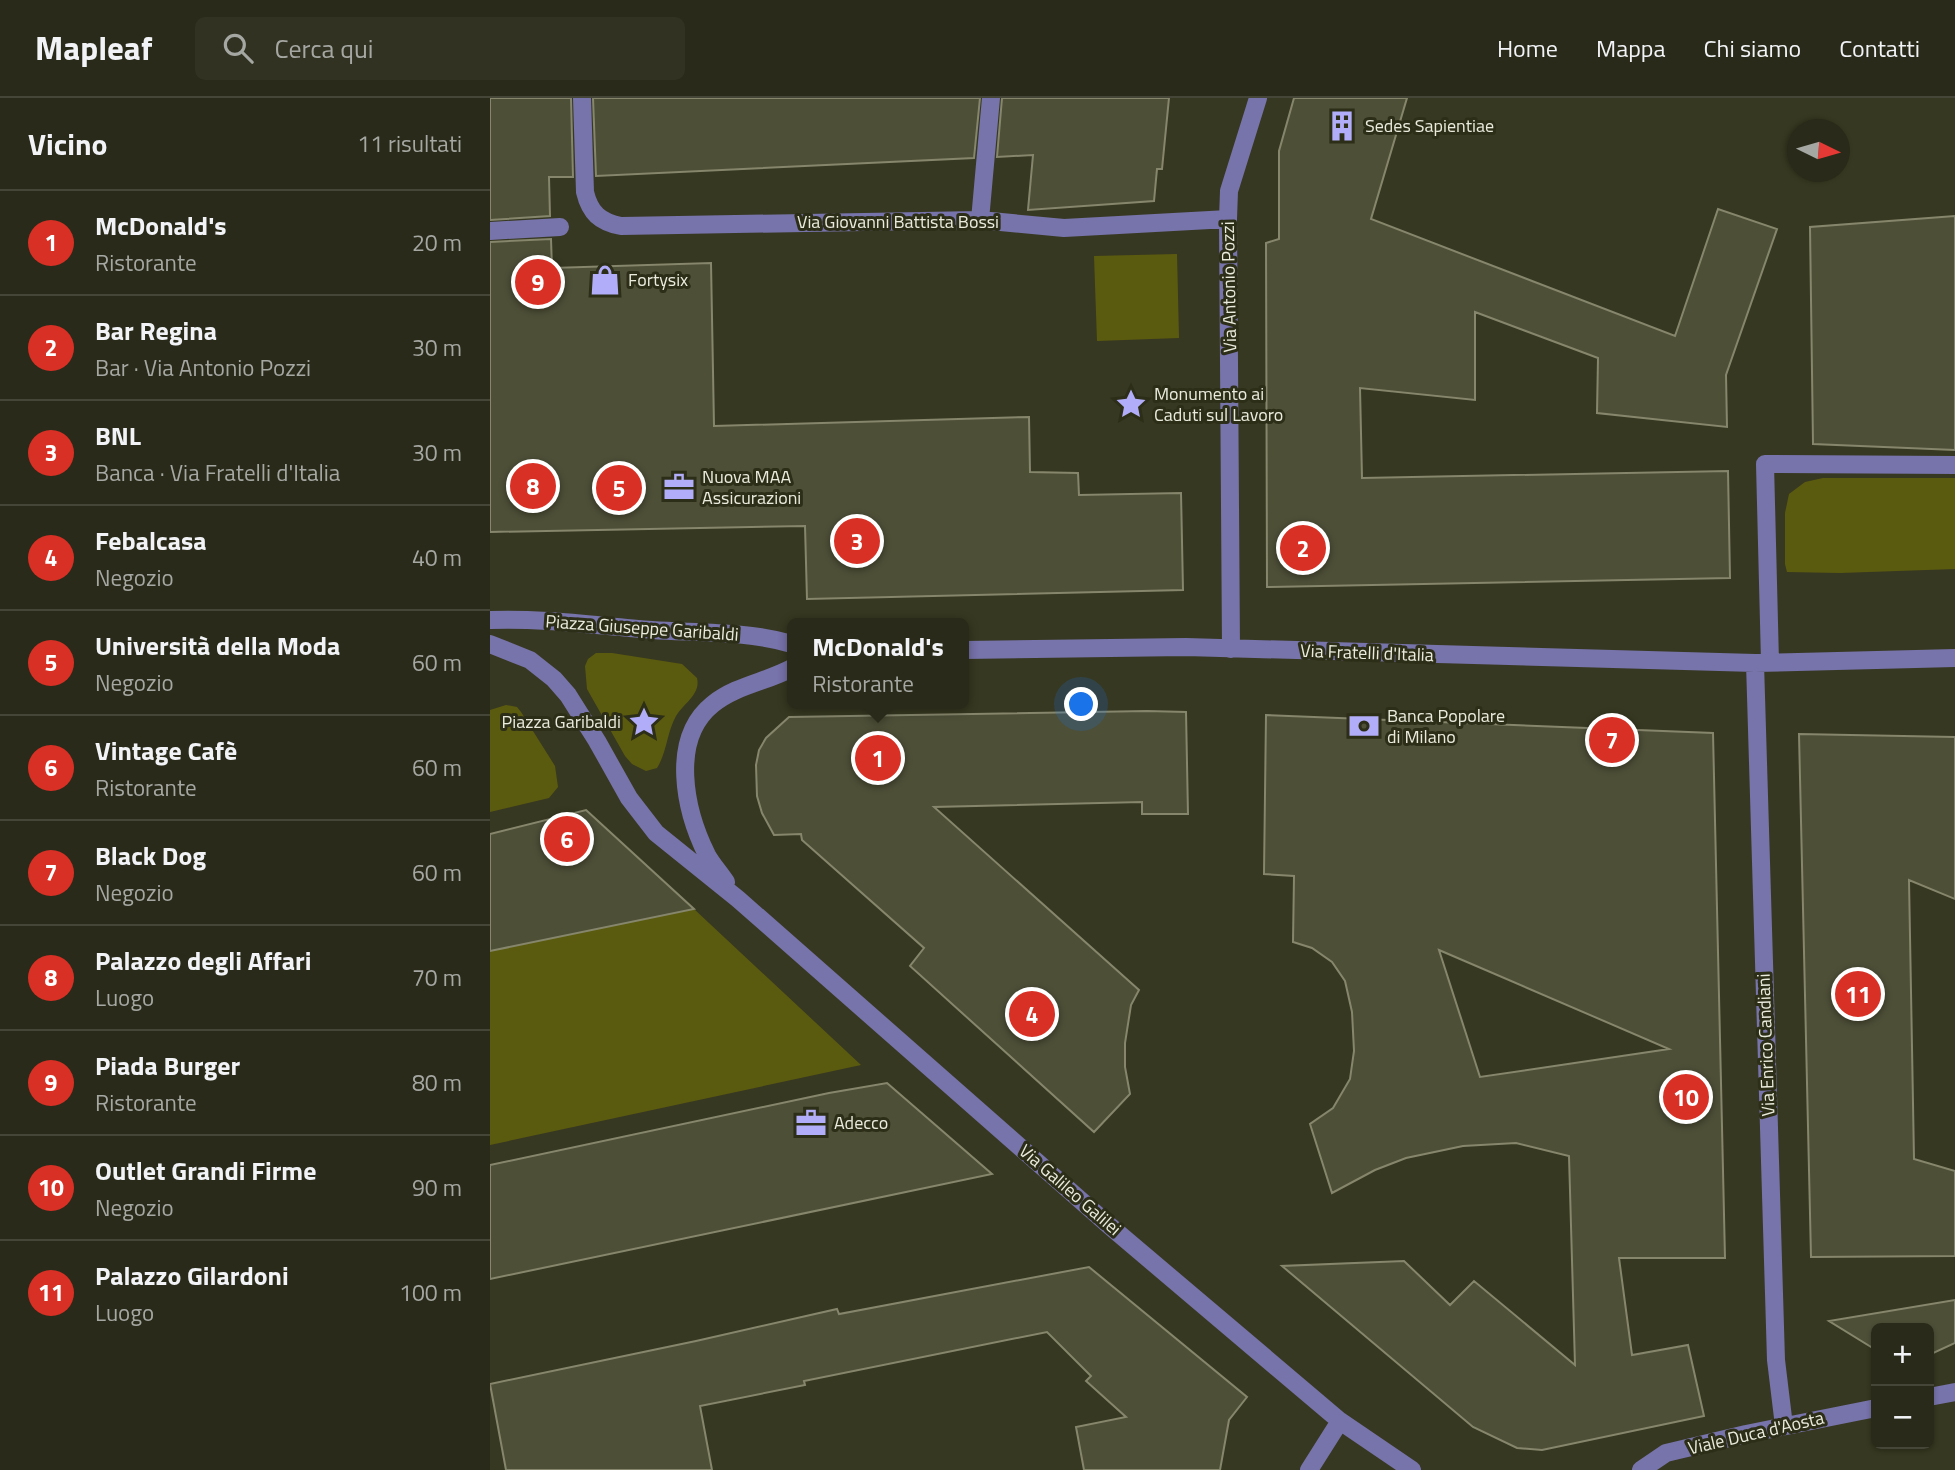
<!DOCTYPE html>
<html lang="it">
<head>
<meta charset="utf-8">
<style>
  body { margin:0; font-family:"Titillium Web",sans-serif; background:#313222; color:#f1f3f6 }
  .controls { position:absolute; right:21px; bottom:21px; display:grid; overflow:hidden; border-radius:10px; box-shadow:0 2px 5px #0004 }
  .controls button { width:63px; height:63px; display:grid; place-items:center; padding:0; border:0; border-bottom:2px solid #454638; background:#292a19; color:#f1f3f6; font:35px sans-serif }
  .compass { position:absolute; left:1297px; top:21px; width:63px; height:63px; border-radius:50%; background:#292a19; box-shadow:0 2px 5px #0004; rotate:95deg }
  .you { position:absolute; left:592px; top:607px; width:24px; height:24px; margin:-18px; border:5px solid #fff; border-radius:50%; background:#1a73e8; box-shadow:0 0 0 10px #1a73e833 }
  .badge { display:grid; place-items:center; width:46px; height:46px; border-radius:50%; background:#d93025; color:#fff; font-size:23px; font-weight:700 }
  .pin { position:absolute; translate:-50% -50%; border:4px solid #fff; box-shadow:0 2px 7px #0006 }
  .popup { position:absolute; left:297px; top:520px; width:182px; height:91px; box-sizing:border-box; display:grid; place-content:center; border-radius:10px; background:#292a19; filter:drop-shadow(0 2px 5px #0005); font-size:23px; white-space:nowrap; color:#a5a7a2 }
  .popup b { font-size:26px; color:#f1f3f6 }
  .popup::after { content:''; position:absolute; left:50%; top:100%; margin-left:-14px; border:14px solid transparent; border-top-color:#292a19 }
  .list { margin:0; padding:0; list-style:none }
  h2 { display:flex; justify-content:space-between; align-items:center; height:91px; margin:0; padding:0 28px; font-size:30px }
  h2 small { font-size:23px; font-weight:400; color:#a5a7a2 }
  .list li { display:grid; grid-template-columns:46px 1fr auto; gap:21px; align-items:center; box-sizing:border-box; height:105px; padding:0 28px; border-top:2px solid #454638 }
  .list b { display:block; font-size:26px; white-space:nowrap }
  .list p { margin:0; font-size:23px; white-space:nowrap; color:#a5a7a2 }
  .list em { font-size:23px; font-style:normal; color:#a5a7a2 }
  .icon { flex:none; width:38px; height:38px; fill:none; stroke:currentColor; stroke-width:2; stroke-linecap:round; stroke-linejoin:round }
  .map { position:relative; flex:none; width:1465px; height:1372px; overflow:hidden }
  header { display:flex; align-items:center; gap:42px; box-sizing:border-box; height:98px; padding:0 35px; background:#292a19; border-bottom:2px solid #454638 }
  header strong { font-size:33px }
  nav { display:flex; gap:38px; margin-inline-start:auto; font-size:24px }
  .search { width:490px; height:63px; background:#313222; display:flex; align-items:center; gap:18px; box-sizing:border-box; padding:0 24px; border-radius:10px; color:#a5a7a2; font-size:26px }
  main { display:flex }
  aside { flex:1; background:#292a19 }
  .map>svg:first-child { display:block }
  .green { fill:#5b5b0f }
  .building { fill:#4e4f37; stroke:#85866c; stroke-width:2; fill-rule:evenodd }
  .lines { fill:none; stroke-linecap:round; stroke-linejoin:round }
  .minor { stroke:#7773ab; stroke-width:18 }
  .labels { text-anchor:middle; stroke-width:6; stroke-linejoin:round; paint-order:stroke }
  .poi-label { font-size:18px; fill:#eaebdd; stroke:#2d2e17; text-anchor:start }
  .street-label { font-size:18px; fill:#eaebdd; stroke:#2d2e17 }
</style>
</head>
<body>
<header>
<strong>Mapleaf</strong>
<div class="search"><svg class="icon" aria-label="search" viewBox="0 0 24 24"><circle cx="10" cy="10" r="6"/><path d="M15 15l6 6"/></svg>Cerca qui</div>
<nav><a>Home</a><a>Mappa</a><a>Chi siamo</a><a>Contatti</a></nav>
</header>
<main>
<aside>
<h2>Vicino<small>11 risultati</small></h2>
<ul class="list">
<li><span class="badge">1</span><div><b>McDonald's</b><p>Ristorante</p></div><em>20 m</em></li>
<li><span class="badge">2</span><div><b>Bar Regina</b><p>Bar · Via Antonio Pozzi</p></div><em>30 m</em></li>
<li><span class="badge">3</span><div><b>BNL</b><p>Banca · Via Fratelli d'Italia</p></div><em>30 m</em></li>
<li><span class="badge">4</span><div><b>Febalcasa</b><p>Negozio</p></div><em>40 m</em></li>
<li><span class="badge">5</span><div><b>Università della Moda</b><p>Negozio</p></div><em>60 m</em></li>
<li><span class="badge">6</span><div><b>Vintage Cafè</b><p>Ristorante</p></div><em>60 m</em></li>
<li><span class="badge">7</span><div><b>Black Dog</b><p>Negozio</p></div><em>60 m</em></li>
<li><span class="badge">8</span><div><b>Palazzo degli Affari</b><p>Luogo</p></div><em>70 m</em></li>
<li><span class="badge">9</span><div><b>Piada Burger</b><p>Ristorante</p></div><em>80 m</em></li>
<li><span class="badge">10</span><div><b>Outlet Grandi Firme</b><p>Negozio</p></div><em>90 m</em></li>
<li><span class="badge">11</span><div><b>Palazzo Gilardoni</b><p>Luogo</p></div><em>100 m</em></li>
</ul>
</aside>
<div class="map">
<svg width="1465" height="1372" viewBox="0 0 1465 1372">
  <rect width="100%" height="100%" fill="#373821"/>
  <path class="green" d="M687,156L689,240L607,243L604,158Z
    M1333,380H1465V471L1350,475L1297,474L1295,466V415L1299,396L1315,384Z
    M106,555H122L192,566L207,580C211,596 194,605 186,618C177,634 177,654 167,670L156,673L142,666L135,658L97,591L95,568L98,561Z
    M16,607L27,609L31,614L65,668L68,689L59,700L0,714V612Z
    M204,811L371,967L0,1047V853Z"/>
  <path class="building" d="M0,0H81L83,79H59L60,118L0,122Z
    M103,0H490L484,60L106,78Z
    M512,0H679L672,71H667L664,103L538,112L543,57L507,59Z
    M804,0H917L881,121L1185,238L1228,111L1287,131L1236,277L1237,329L1107,315L1108,260L985,214V302L870,290L872,380L1238,373L1240,480L777,489L776,145L789,141V53Z
    M1465,118V352L1323,346L1320,129Z
    M61,141L62,170L221,165L224,328L539,319L540,374L588,375L589,397L691,395L693,492L317,501L315,428L0,434V144Z
    M657,613L696,614L698,716H652V704L444,709L649,892L641,907L635,945V969L640,996L604,1034L420,868L434,850L312,742L311,736L284,737L272,715L267,698L266,667L269,652L276,640L299,619Z
    M776,617L1223,635L1235,1160H1129L1142,1257L1198,1247L1214,1318L1052,1352L1027,1350L983,1329L792,1168L914,1163L960,1207L984,1183L1085,1267L1079,1058L1026,1045L973,1048L916,1060L885,1072L842,1095L820,1026L843,1010L860,981L864,953L862,914L855,883L842,864L822,850L803,844L804,778L774,776ZM949,852L1179,951L990,979Z
    M1309,636L1465,639V801L1419,782L1424,1061L1465,1073V1158L1321,1159Z
    M96,712L204,811L0,853V736Z
    M397,985L502,1076L0,1181V1067L339,995Z
    M599,1169L757,1299L739,1322L730,1372H594L586,1329L636,1319L596,1283L601,1278L557,1234L314,1283L315,1287L210,1308L222,1372H16L0,1286L206,1243L347,1211L349,1216Z
    M1465,1202V1245L1439,1257V1230H1386V1252L1339,1223Z"/>
  <g class="lines">
    <path class="minor" d="M92,0L95,94C100,115 110,124 131,128L490,122L574,130L738,121
      M490,122L501,0
      M0,133L70,129
      M0,522C55,520 108,528 162,532C209,535 257,533 302,546
      M0,546L40,562L64,581L78,597L107,643L139,700L166,735L248,801L621,1129L850,1323L922,1372
      M741,551L738,121L739,93L768,0
      M474,552L696,549L1265,565L1465,560
      M1280,564L1275,366L1465,367
      M1265,565L1286,1262L1294,1328
      M236,784C230,775 222,766 217,757C195,713 179,641 223,606C247,587 276,584 302,570
      M1439,1299L1465,1294
      M819,1372L850,1323
      M1151,1372L1176,1355L1256,1336L1386,1310"/>
  </g>
  <defs>
    <g id="building-bare" transform="scale(2.415)"><path d="M-4-6H4V6H1V3H-1V6H-4ZM-2.5-4.3h1.7v1.8h-1.7ZM.8-4.3h1.7v1.8H.8ZM-2.5-1h1.7V.8h-1.7ZM.8-1h1.7V.8H.8Z" fill="#b2adf9" stroke="#2d2e17" stroke-width="2.5" paint-order="stroke"/></g>
    <g id="shop-bare" transform="scale(2.415)"><path d="M-5-2.5h2.3a2.7 3.5 0 0 1 5.4 0H5L5.5 6h-11ZM-1.5-2.5h3a1.5 2.3 0 0 0-3 0Z" fill="#b2adf9" stroke="#2d2e17" stroke-width="2.5" paint-order="stroke"/></g>
    <g id="sight-bare" transform="scale(2.415)"><path d="M0-6L1.8-2.2L6-1.7L2.9 1.2L3.7 5.4L0 3.3L-3.7 5.4L-2.9 1.2L-6-1.7L-1.8-2.2Z" fill="#b2adf9" stroke="#2d2e17" stroke-width="2.5" paint-order="stroke"/></g>
    <g id="office-bare" transform="scale(2.415)"><path d="M-6-3h4V-5.5h4V-3h4V5H-6ZM-1-4.5V-3h2v-1.5ZM-6 0V1H6V0Z" fill="#b2adf9" stroke="#2d2e17" stroke-width="2.5" paint-order="stroke"/></g>
    <g id="bank-bare" transform="scale(2.415)"><path d="M-6-4H6V4H-6ZM0-2.3a2.3 2.3 0 1 0 0 4.6a2.3 2.3 0 1 0 0-4.6Z" fill="#b2adf9" stroke="#2d2e17" stroke-width="2.5" paint-order="stroke"/></g>
  </defs>
  <g fill-rule="evenodd">
    <use href="#building-bare" x="852" y="28"/>
    <use href="#shop-bare" x="115" y="182"/>
    <use href="#sight-bare" x="641" y="306"/>
    <use href="#office-bare" x="189" y="389"/>
    <use href="#sight-bare" x="154" y="624"/>
    <use href="#bank-bare" x="874" y="628"/>
    <use href="#office-bare" x="321" y="1025"/>
  </g>
  <g class="labels">
    <g class="poi-label">
      <text x="875" y="34">Sedes Sapientiae</text>
      <text x="138" y="188">Fortysix</text>
      <text x="664" y="302">Monumento ai<tspan x="664" dy="21">Caduti sul Lavoro</tspan></text>
      <text x="212" y="385">Nuova MAA<tspan x="212" dy="21">Assicurazioni</tspan></text>
      <text x="897" y="624">Banca Popolare<tspan x="897" dy="21">di Milano</tspan></text>
      <text x="131" y="630" text-anchor="end">Piazza Garibaldi</text>
      <text x="344" y="1031">Adecco</text>
    </g>
    <g class="street-label">
      <text x="408" y="130">Via Giovanni Battista Bossi</text>
      <text transform="translate(739 189) rotate(-91)" y="6">Via Antonio Pozzi</text>
      <text transform="translate(152 530) rotate(4)" y="6">Piazza Giuseppe Garibaldi</text>
      <text transform="translate(877 555) rotate(2)" y="6">Via Fratelli d'Italia</text>
      <text transform="translate(1276 947) rotate(-92)" y="6">Via Enrico Candiani</text>
      <text transform="translate(580 1092) rotate(41)" y="6">Via Galileo Galilei</text>
      <text transform="translate(1266 1335) rotate(-13)" y="6">Viale Duca d'Aosta</text>
    </g>
  </g>
</svg>
<div class="controls">
<button>+</button>
<button>−</button>
</div>
<svg class="compass" viewBox="-18 -18 36 36"><path d="M0-13l5 13h-10z" fill="#e53935"/><path d="M0 13l5-13h-10z" fill="#a5a7a2"/></svg>
<div class="you"></div>
<div class="pin badge" style="left:388px;top:660px">1</div>
<div class="popup"><b>McDonald's</b>Ristorante</div>
<div class="pin badge" style="left:813px;top:450px">2</div>
<div class="pin badge" style="left:367px;top:443px">3</div>
<div class="pin badge" style="left:542px;top:916px">4</div>
<div class="pin badge" style="left:129px;top:390px">5</div>
<div class="pin badge" style="left:77px;top:741px">6</div>
<div class="pin badge" style="left:1122px;top:642px">7</div>
<div class="pin badge" style="left:43px;top:388px">8</div>
<div class="pin badge" style="left:48px;top:184px">9</div>
<div class="pin badge" style="left:1196px;top:999px">10</div>
<div class="pin badge" style="left:1368px;top:896px">11</div>
</div>
</main>
</body>
</html>
